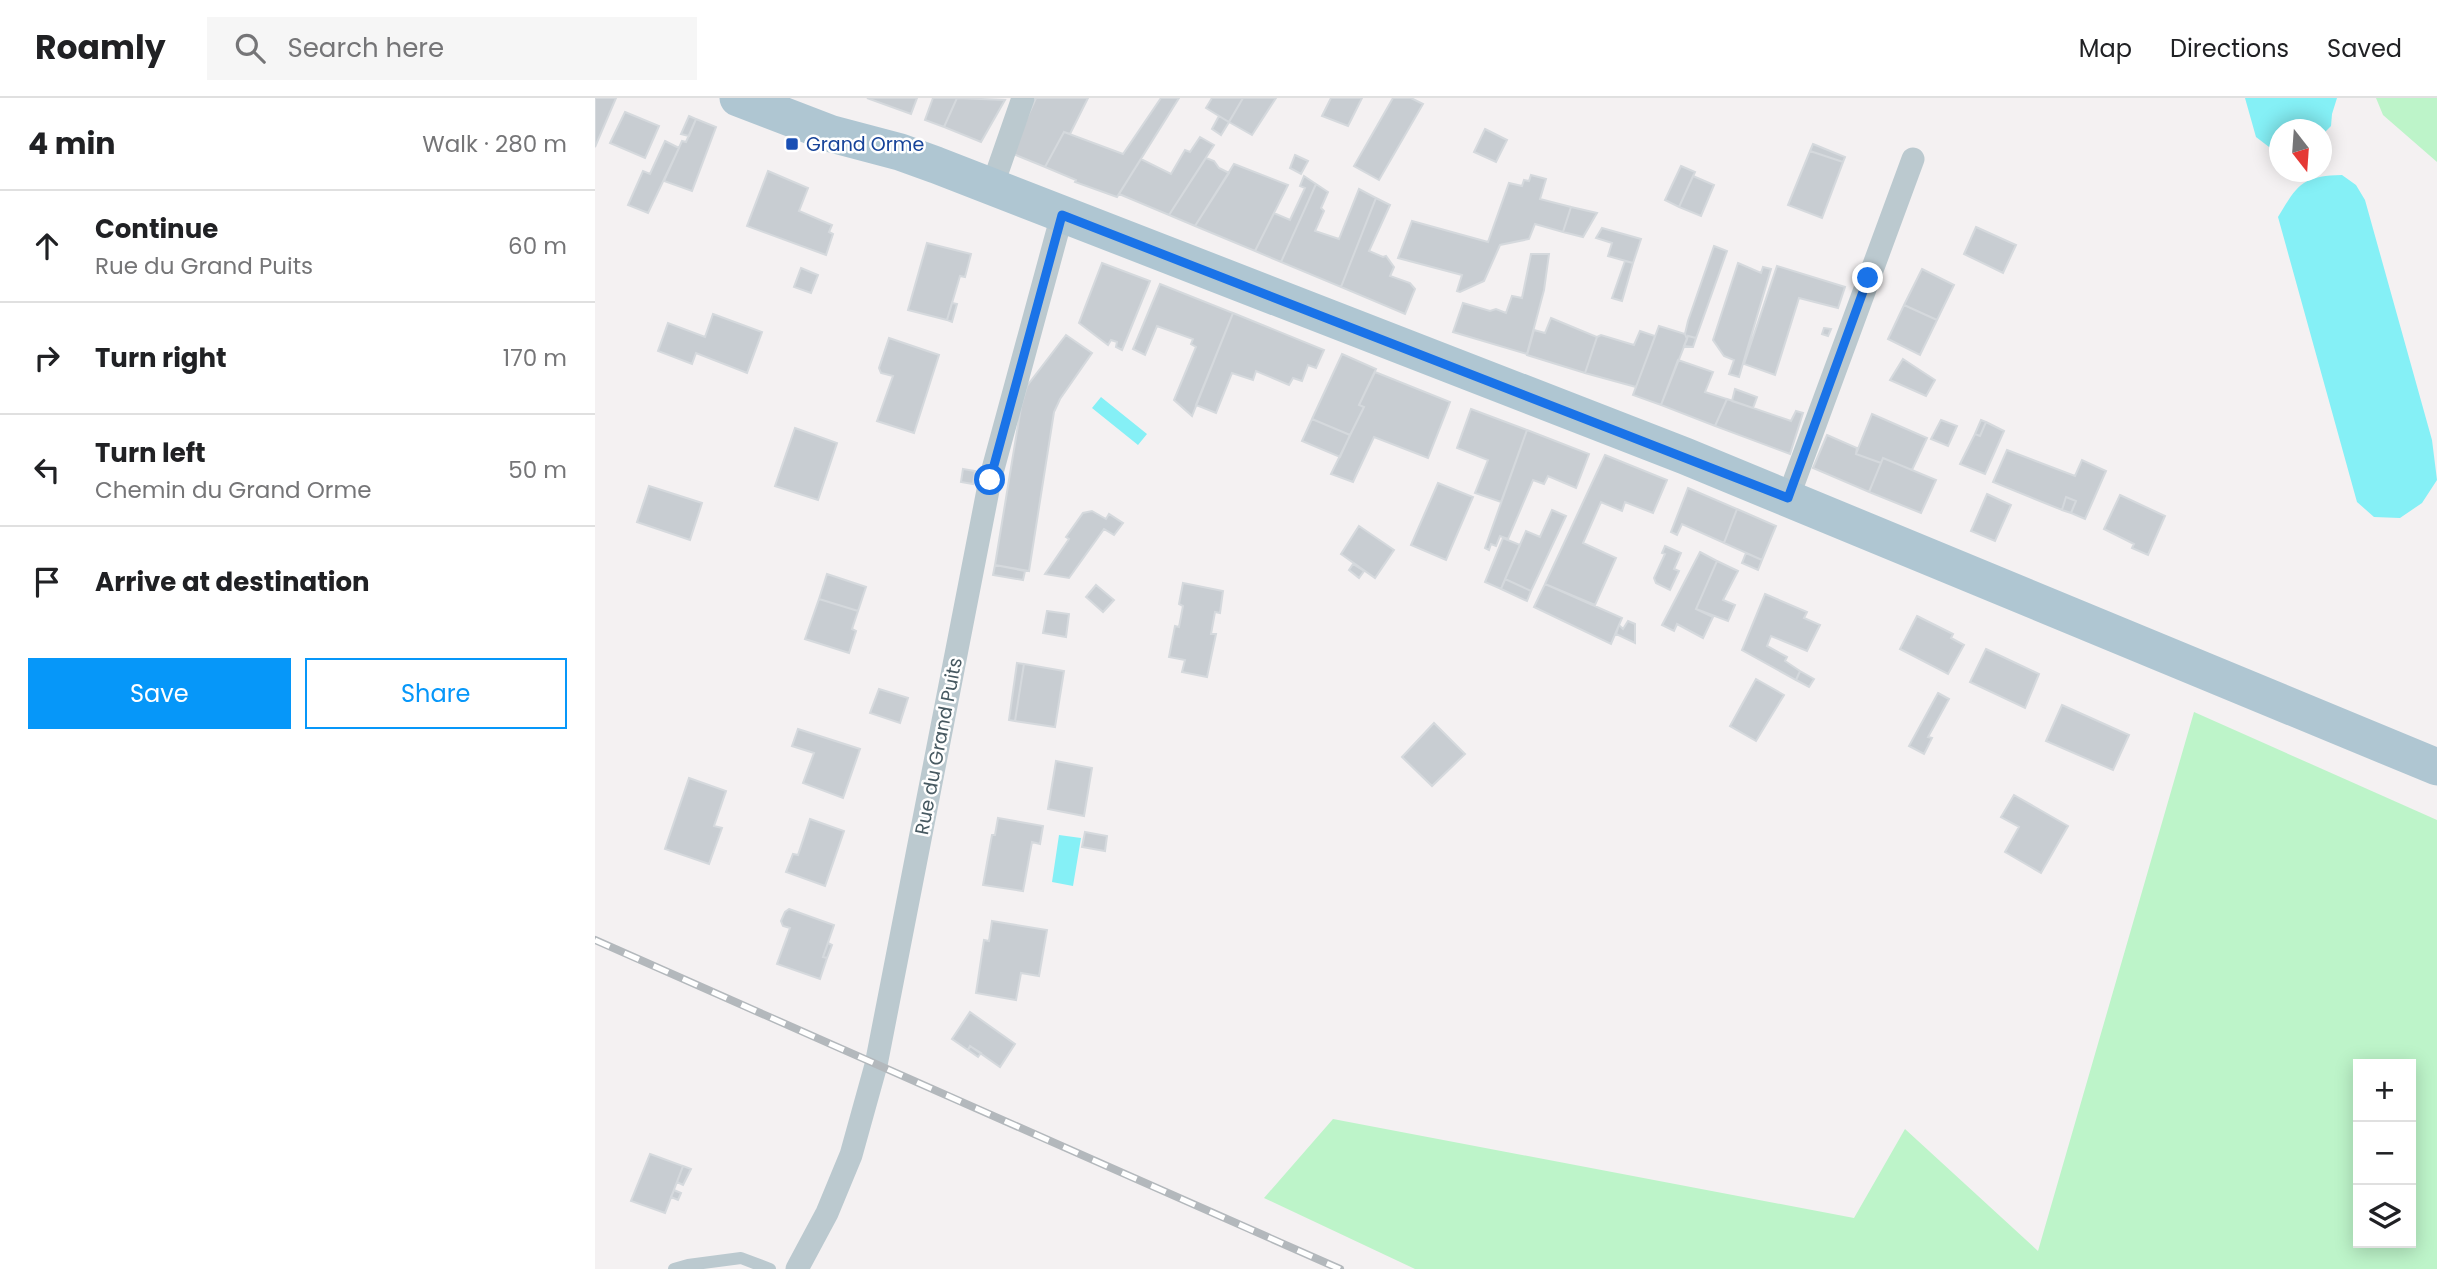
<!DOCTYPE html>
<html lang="en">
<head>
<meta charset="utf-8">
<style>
  body { margin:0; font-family:Poppins,sans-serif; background:#f6f6f6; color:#202124 }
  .controls { position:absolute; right:21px; bottom:21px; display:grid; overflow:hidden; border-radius:0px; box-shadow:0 4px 18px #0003 }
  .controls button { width:63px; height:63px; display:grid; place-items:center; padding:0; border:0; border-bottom:2px solid #e0e0e0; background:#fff; color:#202124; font:35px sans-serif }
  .compass { position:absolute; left:1674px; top:21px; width:63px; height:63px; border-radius:50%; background:#fff; box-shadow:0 4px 18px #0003; rotate:163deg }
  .stop { position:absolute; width:21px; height:21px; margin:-16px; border:5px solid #1a73e8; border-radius:50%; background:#fff }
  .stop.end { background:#1a73e8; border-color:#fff; box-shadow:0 2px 7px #0008 }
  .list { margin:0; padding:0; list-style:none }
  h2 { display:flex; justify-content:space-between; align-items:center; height:91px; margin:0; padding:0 28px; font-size:30px }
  h2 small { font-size:23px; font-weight:400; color:#757577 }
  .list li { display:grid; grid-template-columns:46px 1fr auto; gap:21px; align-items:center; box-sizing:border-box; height:112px; padding:0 28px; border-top:2px solid #e0e0e0 }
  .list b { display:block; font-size:26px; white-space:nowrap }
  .list p { margin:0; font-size:23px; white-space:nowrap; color:#757577 }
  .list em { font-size:23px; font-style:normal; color:#757577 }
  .actions { display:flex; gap:14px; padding:21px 28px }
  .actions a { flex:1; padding:16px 0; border:2px solid #0697f9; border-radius:0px; text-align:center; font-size:24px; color:#0697f9 }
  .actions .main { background:#0697f9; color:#fff }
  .icon { flex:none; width:38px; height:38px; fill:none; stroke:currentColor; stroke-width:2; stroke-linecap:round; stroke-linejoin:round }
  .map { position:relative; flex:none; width:1842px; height:1171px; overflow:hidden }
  header { display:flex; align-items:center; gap:42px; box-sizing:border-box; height:98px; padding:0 35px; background:#fff; border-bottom:2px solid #e0e0e0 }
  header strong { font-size:33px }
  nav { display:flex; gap:38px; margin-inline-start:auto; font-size:24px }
  .search { width:490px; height:63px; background:#f6f6f6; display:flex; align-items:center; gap:18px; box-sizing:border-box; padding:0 24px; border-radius:0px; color:#757577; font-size:26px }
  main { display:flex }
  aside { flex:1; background:#fff }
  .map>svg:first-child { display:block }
  .green { fill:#bdf4c9; fill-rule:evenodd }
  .water { fill:#85f0f6 }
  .building { fill:#c8cdd2; stroke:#d5d9dd; stroke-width:2 }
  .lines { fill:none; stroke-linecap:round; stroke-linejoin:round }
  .lane { stroke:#bbc9cf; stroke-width:12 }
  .street { stroke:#bbc9cf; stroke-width:23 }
  .primary { stroke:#afc6d2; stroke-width:37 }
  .rail-casing { stroke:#b3b8bc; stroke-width:8 }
  .rail { stroke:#fff; stroke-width:5; stroke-dasharray:16; stroke-linecap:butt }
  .route { stroke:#1a73e8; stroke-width:9 }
  .transit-dot { fill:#1a4fb4; stroke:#fff; stroke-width:2.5 }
  .labels { text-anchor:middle; stroke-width:5; stroke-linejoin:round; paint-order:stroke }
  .transit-label { font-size:19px; fill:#164399; stroke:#fff; text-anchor:start }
  .street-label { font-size:19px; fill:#475961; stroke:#fff }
</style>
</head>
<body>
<header>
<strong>Roamly</strong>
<div class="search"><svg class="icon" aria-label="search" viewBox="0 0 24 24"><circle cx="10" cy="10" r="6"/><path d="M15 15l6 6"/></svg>Search here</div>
<nav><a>Map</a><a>Directions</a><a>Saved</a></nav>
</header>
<main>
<aside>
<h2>4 min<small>Walk · 280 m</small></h2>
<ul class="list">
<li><svg class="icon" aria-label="ahead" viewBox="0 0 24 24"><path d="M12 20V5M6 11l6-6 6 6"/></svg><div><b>Continue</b><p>Rue du Grand Puits</p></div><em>60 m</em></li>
<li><svg class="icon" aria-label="right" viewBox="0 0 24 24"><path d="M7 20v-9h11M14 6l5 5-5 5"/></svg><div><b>Turn right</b></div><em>170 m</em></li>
<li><svg class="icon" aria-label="left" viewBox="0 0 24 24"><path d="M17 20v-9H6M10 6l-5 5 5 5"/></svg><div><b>Turn left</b><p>Chemin du Grand Orme</p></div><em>50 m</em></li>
<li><svg class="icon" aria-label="arrive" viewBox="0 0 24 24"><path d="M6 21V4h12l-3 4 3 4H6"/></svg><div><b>Arrive at destination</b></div></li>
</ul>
<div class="actions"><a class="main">Save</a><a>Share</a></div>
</aside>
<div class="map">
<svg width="1842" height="1171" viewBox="0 0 1842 1171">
  <rect width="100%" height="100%" fill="#f4f1f2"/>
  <path class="green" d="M1781,0H1842V64L1788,17Z
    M1599,614L1842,722V1171H820L669,1100L738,1021L1259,1120L1310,1031L1443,1153ZM1763,966H1816V1145H1763Z"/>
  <path class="water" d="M1650,0H1742L1737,16L1736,28L1727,37V32H1685L1684,52H1678L1661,39Z
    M1747,77L1761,87L1770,102L1837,342L1842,382L1827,405L1805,420L1779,419L1762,404L1683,119C1703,86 1707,78 1747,77Z
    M506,299L552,336L543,347L497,310Z
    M464,737L486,740L478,788L457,784Z"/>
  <path class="building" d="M0,0H21L0,49Z
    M272,0H322L316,16Z
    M338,0H362L349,29L330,22Z
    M362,0L410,2L386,44L349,29Z
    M441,0H493L475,36L469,34L450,69L416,55Z
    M566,0H584L522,99L480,84L481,82L450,69L469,34L528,56Z
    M617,0H648L634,24L611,10Z
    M648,0H681L657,37L634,24Z
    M736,0H767L753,28L727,18Z
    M798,0H816L828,6L784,82L759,68Z
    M30,14L64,28L50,60L15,45Z
    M94,18L101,21L94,38L86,36Z
    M624,18L634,24L626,37L617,31Z
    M101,21L121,29L97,93L69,83L87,43L91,44Z
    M890,31L912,42L901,64L879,54Z
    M605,39L619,47L574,117L524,96L546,61L576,76L590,52L595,54Z
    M70,43L84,50L53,115L33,107L48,73L55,76Z
    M1218,46L1250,59L1248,64L1215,53Z
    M1215,53L1248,64L1227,120L1193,107Z
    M700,57L713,63L706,76L695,70Z
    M611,60L619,63L624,70L634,75L600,128L574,117Z
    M639,66L693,87L660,153L600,128Z
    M1086,68L1100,74L1084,109L1070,102Z
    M173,73L213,90L204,113L237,127L234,134L238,136L231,157L152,128Z
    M936,77L951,81L945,101L976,109L968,134L940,126L934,141L905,147L889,183L865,194L862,193L867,177L803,160L817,123L893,144L914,85L927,88L929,82L934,83Z
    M709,78L721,86L686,164L660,153L679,115L695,122L710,90L705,88Z
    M1098,78L1119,87L1106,118L1084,109Z
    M721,86L733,94L726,110L729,113L720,133L744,141L764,91L781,100L746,189L686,164Z
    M781,100L795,107L774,153L788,159L791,158L799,169L795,178L815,185L820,191L810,216L746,189Z
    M976,109L1002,115L988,139L968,134Z
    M1381,129L1421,147L1408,175L1369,156Z
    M1007,130L1046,141L1038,165L1013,158L1017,145L1001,140Z
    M332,145L376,156L370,179L365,178L352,222L313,212Z
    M1119,148L1132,153L1101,240L1093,238L1092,241L1090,236L1093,223Z
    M936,156H954L949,192L932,256L858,234L868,205L895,213L901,211L911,215L917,198L927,200Z
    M1030,163L1038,165L1027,203L1017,200Z
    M507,165L555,183L527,252L521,249L522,244L516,242L513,247L484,225Z
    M1143,165L1166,175L1168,169L1176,171L1144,279L1134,276L1139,262L1129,258L1118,242Z
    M1182,168L1250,189L1243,210L1204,200L1180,277L1149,266Z
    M206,170L223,177L216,195L199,189Z
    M1327,171L1359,187L1342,222L1309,207Z
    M565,186L638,215L597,318L579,302L601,249L596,246L598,241L562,228L550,257L538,251Z
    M357,205L362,206L357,224L352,222Z
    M1309,207L1342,222L1325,257L1293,241Z
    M638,215L729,252L721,270L713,267L707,283L698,280L694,287L661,273L658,282L637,275L621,315L601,307Z
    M118,216L167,234L152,275L101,255L97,266L63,253L73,225L110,239Z
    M956,220L1002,239L990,275L932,257L939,232L950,235Z
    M1064,228L1090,236L1092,241L1066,307L1038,297Z
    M1229,230L1236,231L1233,238L1227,236Z
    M1045,233L1060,238L1041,289L990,275L1002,239L1006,237L1039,247Z
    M471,237L497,255L465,301L459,314L434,473L400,467L426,309L432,288Z
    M1093,238L1101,240L1098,249L1089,248Z
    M294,240L344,257L319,335L282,323L298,278L286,275L284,270Z
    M747,256L781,271L764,307L769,309L755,337L717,321Z
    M1308,261L1340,282L1331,298L1295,282Z
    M1083,262L1118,274L1110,294L1132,301L1120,328L1066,307Z
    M780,274L855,304L833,360L779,339L758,384L736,376L769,309L764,307Z
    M1140,291L1162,299L1158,310L1137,303Z
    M1132,301L1196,323L1201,313L1208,315L1195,356L1120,328Z
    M876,311L932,332L906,404L880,395L893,362L862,350Z
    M1277,316L1332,340L1317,372L1288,360L1286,365L1261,356Z
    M717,321L755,337L745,359L707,343Z
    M1346,322L1362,328L1353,348L1336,341Z
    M1386,322L1391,324L1385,338L1380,336Z
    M1391,324L1409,333L1390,376L1365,366L1380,336L1385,338Z
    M200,330L242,345L223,402L180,388Z
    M932,332L994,356L981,390L953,378L949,386L938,382L913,441L905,438L901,448L896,446L894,452L890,450Z
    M1232,337L1262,350L1261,356L1286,365L1274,394L1218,370Z
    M1412,352L1480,378L1487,362L1511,373L1490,421L1476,415L1481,403L1471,399L1467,412L1398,384Z
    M1010,357L1072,382L1058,415L1030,404L1027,413L1006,404L988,445L1021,460L1000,507L950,486Z
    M1288,360L1341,382L1326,415L1274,394Z
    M368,371L380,373L378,386L366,384Z
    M843,385L878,399L851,462L816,447Z
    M54,388L107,405L95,442L42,424Z
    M1093,390L1142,411L1129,445L1087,426L1082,437L1076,434Z
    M1392,396L1416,407L1400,443L1376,433Z
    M1525,397L1570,418L1553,457L1537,450L1539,446L1509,431Z
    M1471,399L1481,403L1476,415L1467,412Z
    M1142,411L1181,428L1167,462L1129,445Z
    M957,412L971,418L936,493L910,481L931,433L945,439Z
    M497,413L511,421L514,416L528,425L519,437L509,431L474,480L450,476L474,441L471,439L488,415Z
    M764,428L799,452L780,480L746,456Z
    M908,440L925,447L906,491L890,484Z
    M1070,448L1086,455L1079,471L1084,473L1075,492L1061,485L1059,480L1070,456L1067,455Z
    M1105,454L1122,463L1101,511L1118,519L1108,540L1082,526L1079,533L1067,527Z
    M1151,455L1167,462L1163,472L1147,465Z
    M1122,463L1143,473L1128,502L1140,507L1133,523L1101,511Z
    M758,466L769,473L764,480L754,472Z
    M400,467L430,473L428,482L398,477Z
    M232,476L271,489L263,513L224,501Z
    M910,481L936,493L932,503L906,491Z
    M588,485L628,493L625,515L620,514L616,536H621L612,579L587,574L590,562L574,559L580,528L584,529L588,508L584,506Z
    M950,486L1027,520L1016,546L939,509Z
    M501,487L519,502L508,514L491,499Z
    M1170,496L1212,514L1209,520L1225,527L1212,553L1176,538L1172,548L1192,559L1190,563L1205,573L1201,582L1147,552Z
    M224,501L263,513L257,531L261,533L254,555L210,541Z
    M452,513L474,516L471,539L448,535Z
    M1322,518L1358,536L1356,540L1369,547L1353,576L1305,551Z
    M1033,523L1040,526V545L1021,536L1024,527L1028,531Z
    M1391,551L1444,576L1430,610L1375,584Z
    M422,565L429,566L420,623L414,622Z
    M429,566L469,573L460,629L420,623Z
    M1205,573L1219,581L1214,589L1201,582Z
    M1161,581L1189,597L1161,643L1135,628Z
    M284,591L313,600L305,625L275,615Z
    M1343,595L1354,601L1333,639L1337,640L1329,656L1314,648Z
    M1467,607L1534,637L1518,672L1451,643Z
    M839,625L870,656L837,688L807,659Z
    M203,631L265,651L248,700L208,685L219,655L197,648Z
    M461,663L497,670L489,718L453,711Z
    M94,680L131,693L119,728L127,730L114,766L70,751Z
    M1419,697L1473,728L1446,775L1410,754L1424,729L1406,719Z
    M403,720L448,728L445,746L437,744L428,793L388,787L397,737H400Z
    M215,721L249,733L230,788L191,774L198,756L203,757Z
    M490,734L512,738L510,753L487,749Z
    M194,811L239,827L228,859L232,860L225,881L182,866L195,830L188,828L186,823L190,814Z
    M397,823L452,832L444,878L426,875L421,902L381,895L389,842L394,843Z
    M233,845L237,847L232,860L228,859Z
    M375,914L420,946L405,969L375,948L373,952L357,941Z
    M375,948L386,955L383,959L373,952Z
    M55,1056L88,1068L70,1115L36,1103Z
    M88,1068L96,1071L88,1087L82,1084Z
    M79,1092L86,1095L83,1102L76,1099Z"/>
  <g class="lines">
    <path class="lane" d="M79,1171L93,1167L146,1160L175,1171"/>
    <path class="street" d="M397,89L428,0
      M1193,400L1318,61
      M202,1171L232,1115L256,1057L281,967L395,382L467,117"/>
    <path class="primary" d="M143,0L237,36L305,54L341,67L1090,358L1842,669"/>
    <g class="rail-casing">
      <path id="rail" d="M0,842L745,1171"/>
    </g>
    <use href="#rail" class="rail"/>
  </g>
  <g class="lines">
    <path class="route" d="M395,382L467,117L1193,400L1273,180"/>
  </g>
  <rect class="transit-dot" x="190" y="39" width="14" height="14" rx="3.5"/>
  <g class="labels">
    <g class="transit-label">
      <text x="211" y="53">Grand Orme</text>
    </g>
    <g class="street-label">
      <text transform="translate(343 648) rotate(-79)" y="7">Rue du Grand Puits</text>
    </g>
  </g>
</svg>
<div class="controls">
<button>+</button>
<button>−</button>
<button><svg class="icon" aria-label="layers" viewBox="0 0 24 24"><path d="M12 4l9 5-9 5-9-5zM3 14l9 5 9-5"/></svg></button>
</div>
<svg class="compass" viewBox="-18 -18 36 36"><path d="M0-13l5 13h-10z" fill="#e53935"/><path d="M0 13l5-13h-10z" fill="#757577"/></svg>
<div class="stop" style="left:395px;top:382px"></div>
<div class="stop end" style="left:1273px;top:180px"></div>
</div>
</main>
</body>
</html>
